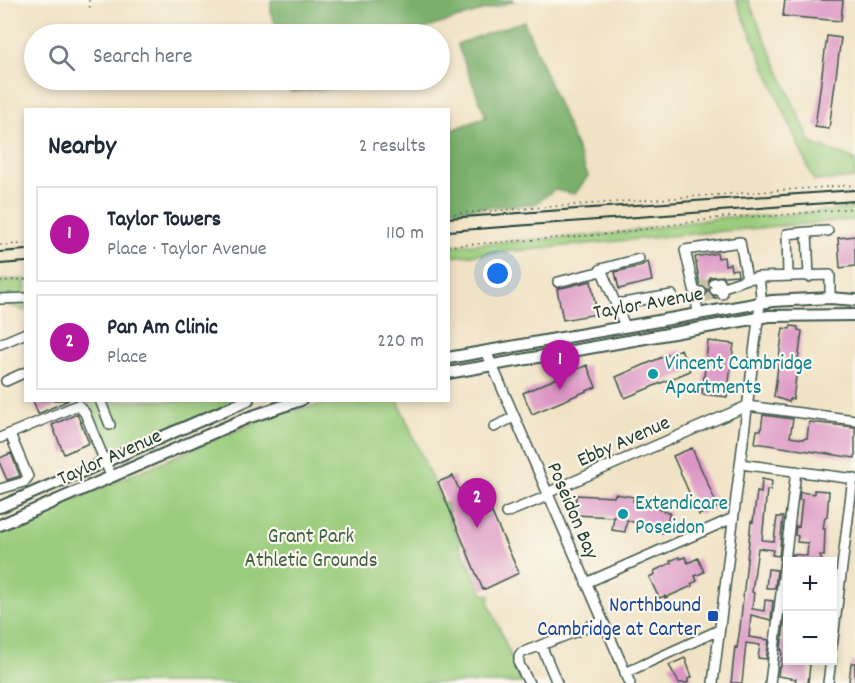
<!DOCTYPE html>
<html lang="en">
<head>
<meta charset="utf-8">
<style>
  body { margin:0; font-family:Dekko,sans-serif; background:#f2f2f3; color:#1f2937 }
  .controls { position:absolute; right:18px; bottom:18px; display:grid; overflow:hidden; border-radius:0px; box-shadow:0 3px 9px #0003 }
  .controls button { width:54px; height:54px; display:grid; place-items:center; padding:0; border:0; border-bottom:2px solid #e0e1e3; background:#fff; color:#1f2937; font:30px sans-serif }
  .you { position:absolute; left:498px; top:274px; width:21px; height:21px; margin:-15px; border:4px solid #fff; border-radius:50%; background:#1a73e8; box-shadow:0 0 0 9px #1a73e833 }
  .badge { display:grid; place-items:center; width:39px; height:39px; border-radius:50%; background:#b5179e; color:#fff; font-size:20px; font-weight:700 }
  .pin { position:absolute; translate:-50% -50px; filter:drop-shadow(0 2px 3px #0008) }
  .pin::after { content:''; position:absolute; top:32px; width:21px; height:18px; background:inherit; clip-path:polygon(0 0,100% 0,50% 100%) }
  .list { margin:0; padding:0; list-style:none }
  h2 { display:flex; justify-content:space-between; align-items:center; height:78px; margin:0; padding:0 24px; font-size:26px }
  h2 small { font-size:20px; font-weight:400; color:#747a83 }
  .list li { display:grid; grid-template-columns:39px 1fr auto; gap:18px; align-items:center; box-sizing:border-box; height:96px; margin:0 12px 12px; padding:0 12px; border:2px solid #e0e1e3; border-radius:0px }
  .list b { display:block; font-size:22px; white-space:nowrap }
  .list p { margin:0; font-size:20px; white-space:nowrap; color:#747a83 }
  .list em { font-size:20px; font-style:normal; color:#747a83 }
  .icon { flex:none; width:33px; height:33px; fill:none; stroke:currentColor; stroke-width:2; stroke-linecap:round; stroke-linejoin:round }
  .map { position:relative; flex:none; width:855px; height:683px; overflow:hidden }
  .search { position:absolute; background:#fff; box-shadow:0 3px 9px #0003; left:24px; top:24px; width:426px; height:66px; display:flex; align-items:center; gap:15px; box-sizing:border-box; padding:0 21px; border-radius:33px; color:#747a83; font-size:22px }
  .panel { position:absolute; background:#fff; box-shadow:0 3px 9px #0003; left:24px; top:108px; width:426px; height:294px; border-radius:0px }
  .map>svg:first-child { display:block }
  .green { fill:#99cc7c; stroke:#5c8458; stroke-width:1.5 }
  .forest { fill:#7ab06c; stroke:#4c7650; stroke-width:1.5 }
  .building { fill:#dc95c4 }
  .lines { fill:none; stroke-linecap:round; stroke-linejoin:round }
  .minor-tunnel { stroke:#c6c1a7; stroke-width:9; stroke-dasharray:9 4.5; stroke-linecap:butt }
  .minor-casing { stroke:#3e564a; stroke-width:12 }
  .major-casing { stroke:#3e564a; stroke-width:14 }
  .path { stroke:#3e564a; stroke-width:1.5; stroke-dasharray:1.5 4.5; stroke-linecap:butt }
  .minor { stroke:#fff; stroke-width:9 }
  .major { stroke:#fff; stroke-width:10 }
  .rail { stroke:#1f3d34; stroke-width:2 }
  .culture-dot { fill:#0f9aa8; stroke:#fbf7ec; stroke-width:2 }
  .transit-dot { fill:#1a4fb4; stroke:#fbf7ec; stroke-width:2 }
  .labels { text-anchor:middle; stroke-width:4.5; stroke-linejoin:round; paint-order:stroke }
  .street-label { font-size:21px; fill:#1f3d34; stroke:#fbf7ec }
  .culture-label { font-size:21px; fill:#0d838f; stroke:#fbf7ec; text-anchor:start }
  .park-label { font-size:21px; fill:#3e6146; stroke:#fbf7ec }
  .transit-label { font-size:21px; fill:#164399; stroke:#fbf7ec; text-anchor:end }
</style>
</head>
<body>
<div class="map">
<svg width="855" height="683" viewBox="0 0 855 683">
  <rect width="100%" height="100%" fill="#fbf7ec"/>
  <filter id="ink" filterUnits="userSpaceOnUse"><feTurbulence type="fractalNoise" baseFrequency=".0167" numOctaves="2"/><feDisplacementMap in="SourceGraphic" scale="12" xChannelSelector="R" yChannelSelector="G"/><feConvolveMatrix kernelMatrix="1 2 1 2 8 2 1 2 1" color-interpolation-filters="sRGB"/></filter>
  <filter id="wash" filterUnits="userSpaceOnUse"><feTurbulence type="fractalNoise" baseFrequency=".008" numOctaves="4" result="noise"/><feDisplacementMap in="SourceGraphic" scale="24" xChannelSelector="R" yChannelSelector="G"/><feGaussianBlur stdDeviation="1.35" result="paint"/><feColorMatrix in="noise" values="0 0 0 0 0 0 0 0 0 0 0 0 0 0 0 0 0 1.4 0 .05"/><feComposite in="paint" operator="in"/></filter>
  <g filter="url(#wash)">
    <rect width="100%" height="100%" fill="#f0e2c4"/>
    <path class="green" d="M736,0H748L811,143L855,160V178L814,181Z
      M855,208V220C719,230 584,245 449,257V246L611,234L725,217L772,216Z
      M25,279V311L0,302V281Z
      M233,400L234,407L106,462L80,401Z
      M340,400L398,401L442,503H446L449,512L447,514L460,542L459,544L483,594L490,595V599L488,601L522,683H0V531L270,416Z"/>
    <path class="forest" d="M271,0H513L514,1L407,34H281L271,14Z
      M524,21L588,176L575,194L554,190L535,204L449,210V131L486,117L457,44Z
      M289,80H397L399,84L291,92Z"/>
    <g id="blocks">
      <path class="building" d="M785,0H843L841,21L783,16Z
        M827,36L841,38L829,129L815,127Z
        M855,236V266L840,268L838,238Z
        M717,253L718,258L724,257L725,265L730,264L731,270L737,269L738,275L710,277L708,281V292L716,298L703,300L707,290L704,286L700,285L695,257Z
        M648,261L652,281L619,289L615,272L641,266Z
        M591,281L597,314L563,320L557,289Z
        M791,326L798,327V330L802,331L793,399H790L789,402L774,397L783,328L790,329Z
        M708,341L734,344L727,397L702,394Z
        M681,349L690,371L625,398L616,377Z
        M587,365L596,387L532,414L523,393Z
        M33,400H69L38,414Z
        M77,414L89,443L64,454L52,425Z
        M763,415L793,419L790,437L802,439L807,438L809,422L855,427V458L755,443L757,430H761Z
        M692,448L718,507L699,515L673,456Z
        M11,453L20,476L7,480L0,464V458Z
        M453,476L467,507L471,506L483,516L492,513L519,573L483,590L438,482Z
        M762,479L772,481L771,490H767L762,540L774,541L777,517H783L779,556L772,555L773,550L758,548L752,592L754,593L752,609L764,611L765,600L773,601L771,620L751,615L749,637L769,640L766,659L758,658L760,645L746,643L742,683H731L735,647L737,648L740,628L751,521L753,522L757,492L761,493Z
        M814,490L829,491L827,517H825L823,529H825L824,556L820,555L822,561L792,560L793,554L807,556L808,543L797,542L798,536L795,535L796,526L799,527L802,500H799L800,492L814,494Z
        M615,494L634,497L633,501L670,513L663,533L627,520L625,532L612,530L614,517L575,515L576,495L614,497Z
        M679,557L680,559L685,557L688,563L698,558L704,572L695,576L697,581L691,584L692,586L665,598V596L659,598L649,577L655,574L654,571L671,563L670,561Z
        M768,569L777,570L775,588H766Z
        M785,617H788V660H808V664L810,665L808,683H795L796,679L778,676L779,667H781L782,650H781Z
        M685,658L692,677L688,679V683H679L669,665Z
        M851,663H855V683L849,682Z"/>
    </g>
  </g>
  <g filter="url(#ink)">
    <use href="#blocks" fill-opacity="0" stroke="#3e564a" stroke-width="1.5"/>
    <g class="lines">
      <path class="minor-tunnel" d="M700,285L714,283
        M703,298L716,295"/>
      <g class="minor-casing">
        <path id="minor" d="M788,275L787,234L807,232
          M809,277L807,232L828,231
          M558,282L602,271
          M714,283L720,282L722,294
          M715,290L747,279L759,277L830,275V298
          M695,293L685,250L740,242L747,279
          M0,299L26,298
          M616,304L672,295
          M698,313L695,293L701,292
          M625,326L601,269L639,259
          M0,344L26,333
          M486,351L630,683
          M6,381L26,372
          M100,400L110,425
          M494,427L514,417
          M0,438L78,405L85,413L111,476
          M740,464L855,479
          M0,489L24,482L28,477L10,434
          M547,493L747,406L855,420
          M506,513L548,496
          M586,583L733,518
          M541,645L557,683
          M832,647L853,478
          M625,673L719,630
          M529,683L519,664V656L521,653L603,621
          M713,683L761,296L759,277
          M770,683L796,471
          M828,683L831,660"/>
      </g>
      <g class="major-casing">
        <path id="major" d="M448,358L772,301L830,298L855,300
          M448,373L769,316L855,315
          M0,507L248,400
          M0,525L247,418L301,400"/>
      </g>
      <path class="path" d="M89,0L90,10
        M448,214L855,185
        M0,245L26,244
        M448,246L611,234L725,217L772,216L855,208
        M0,281L26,279"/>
      <use href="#minor" class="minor"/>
      <use href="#major" class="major"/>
      <path class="rail" d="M448,218L855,190
        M448,231L855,201
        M0,252L26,250
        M0,264L26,262"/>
    </g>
  </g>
  <g class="culture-dot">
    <circle cx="653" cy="374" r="6"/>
    <circle cx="623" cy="514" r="6"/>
  </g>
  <rect class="transit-dot" x="707" y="610" width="12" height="12" rx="3"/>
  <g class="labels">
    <g class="street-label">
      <text transform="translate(648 302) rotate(-10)" y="7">Taylor Avenue</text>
      <text transform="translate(623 440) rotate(-24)" y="7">Ebby Avenue</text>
      <text transform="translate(109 456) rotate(-24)" y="7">Taylor Avenue</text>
      <text transform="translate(574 510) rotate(67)" y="7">Poseidon Bay</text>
    </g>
    <g class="culture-label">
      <text x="665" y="369">Vincent Cambridge<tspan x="665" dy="24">Apartments</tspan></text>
      <text x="635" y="509">Extendicare<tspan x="635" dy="24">Poseidon</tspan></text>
    </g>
    <g class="park-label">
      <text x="311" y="542">Grant Park<tspan x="311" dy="24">Athletic Grounds</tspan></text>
    </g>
    <g class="transit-label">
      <text x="701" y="611">Northbound<tspan x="701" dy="24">Cambridge at Carter</tspan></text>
    </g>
  </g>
</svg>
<div class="controls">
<button>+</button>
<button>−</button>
</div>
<div class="you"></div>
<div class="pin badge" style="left:560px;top:390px">1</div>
<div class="pin badge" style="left:477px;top:528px">2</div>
<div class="search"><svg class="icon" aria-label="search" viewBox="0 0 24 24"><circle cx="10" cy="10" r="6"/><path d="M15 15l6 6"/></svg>Search here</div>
<section class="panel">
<h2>Nearby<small>2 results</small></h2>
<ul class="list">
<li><span class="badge">1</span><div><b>Taylor Towers</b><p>Place · Taylor Avenue</p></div><em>110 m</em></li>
<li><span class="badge">2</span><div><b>Pan Am Clinic</b><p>Place</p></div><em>220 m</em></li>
</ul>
</section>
</div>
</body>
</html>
